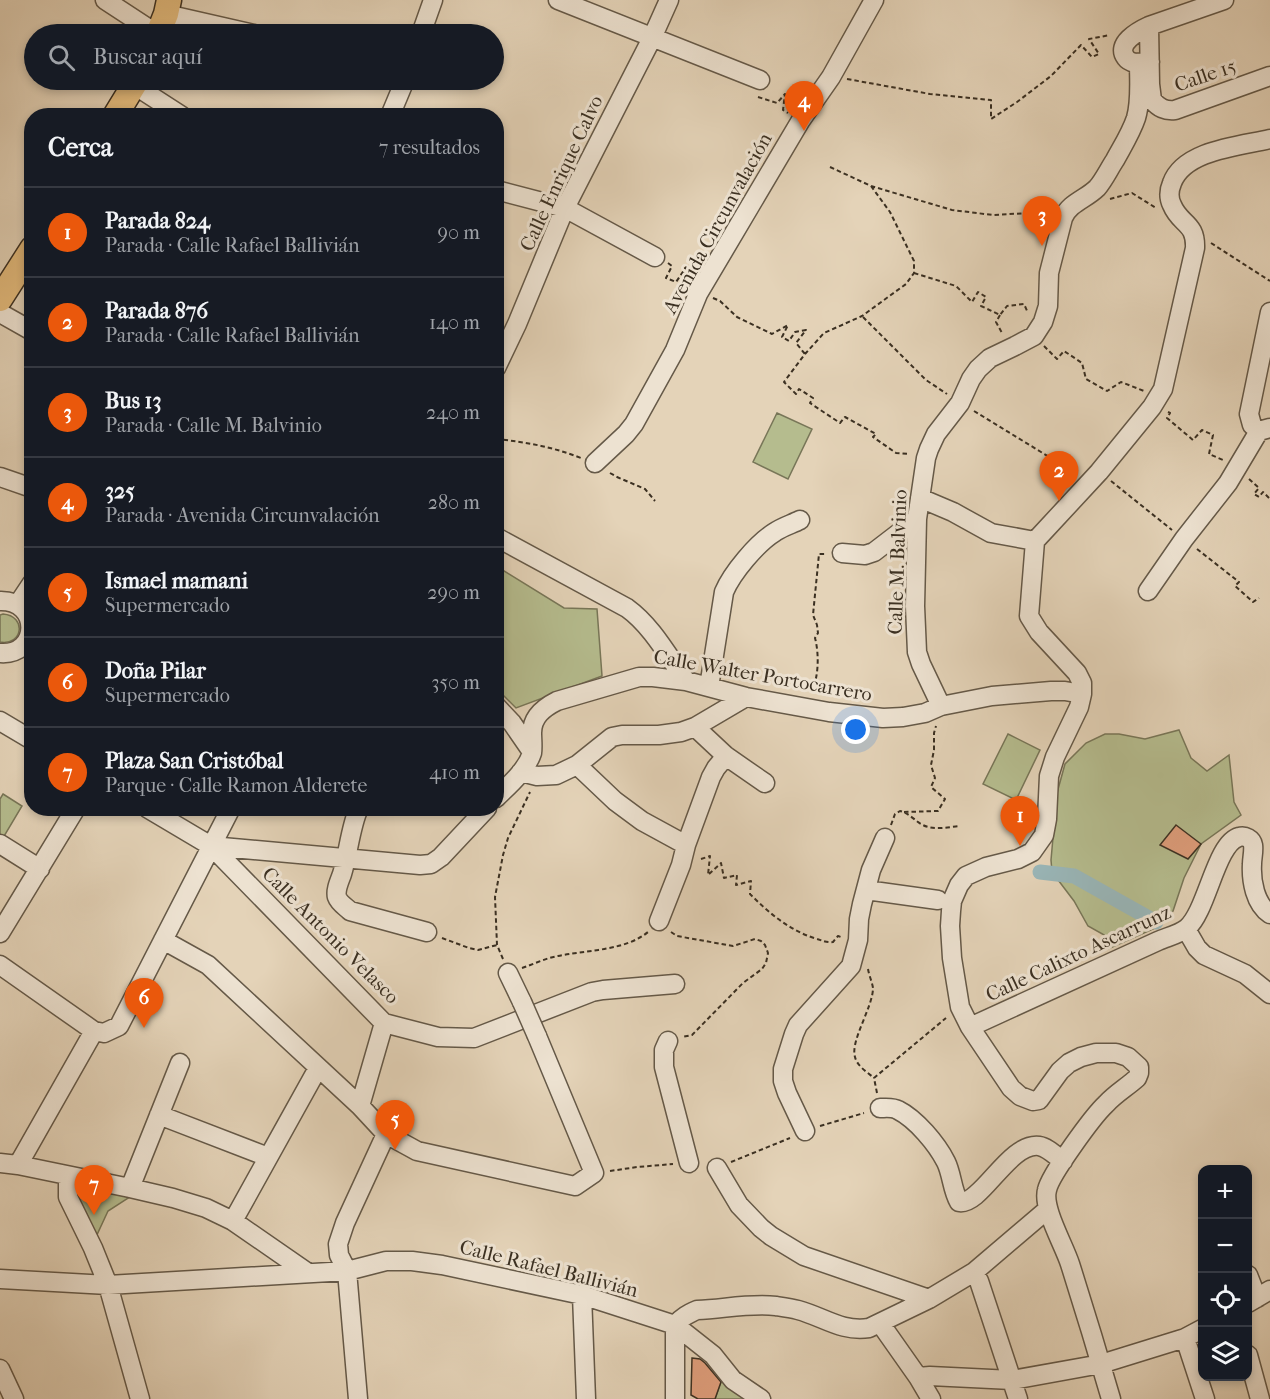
<!DOCTYPE html>
<html lang="es">
<head>
<meta charset="utf-8">
<style>
  body { margin:0; font-family:"IM FELL French Canon",serif; background:#20242c; color:#f1f3f6 }
  .controls { position:absolute; right:18px; bottom:18px; display:grid; overflow:hidden; border-radius:12px; box-shadow:0 3px 9px #0003 }
  .controls button { width:54px; height:54px; display:grid; place-items:center; padding:0; border:0; border-bottom:2px solid #363941; background:#171b24; color:#f1f3f6; font:30px sans-serif }
  .you { position:absolute; left:856px; top:730px; width:21px; height:21px; margin:-15px; border:4px solid #fff; border-radius:50%; background:#1a73e8; box-shadow:0 0 0 9px #1a73e833 }
  .badge { display:grid; place-items:center; width:39px; height:39px; border-radius:50%; background:#ea580c; color:#fff; font-size:20px; font-weight:700 }
  .pin { position:absolute; translate:-50% -50px; filter:drop-shadow(0 2px 3px #0008) }
  .pin::after { content:''; position:absolute; top:32px; width:21px; height:18px; background:inherit; clip-path:polygon(0 0,100% 0,50% 100%) }
  .list { margin:0; padding:0; list-style:none }
  h2 { display:flex; justify-content:space-between; align-items:center; height:78px; margin:0; padding:0 24px; font-size:26px }
  h2 small { font-size:20px; font-weight:400; color:#9ea1a6 }
  .list li { display:grid; grid-template-columns:39px 1fr auto; gap:18px; align-items:center; box-sizing:border-box; height:90px; padding:0 24px; border-top:2px solid #363941 }
  .list b { display:block; font-size:22px; white-space:nowrap }
  .list p { margin:0; font-size:20px; white-space:nowrap; color:#9ea1a6 }
  .list em { font-size:20px; font-style:normal; color:#9ea1a6 }
  .icon { flex:none; width:33px; height:33px; fill:none; stroke:currentColor; stroke-width:2; stroke-linecap:round; stroke-linejoin:round }
  .map { position:relative; flex:none; width:1270px; height:1399px; overflow:hidden }
  .search { position:absolute; background:#171b24; box-shadow:0 3px 9px #0003; left:24px; top:24px; width:480px; height:66px; display:flex; align-items:center; gap:15px; box-sizing:border-box; padding:0 21px; border-radius:33px; color:#9ea1a6; font-size:22px }
  .panel { position:absolute; background:#171b24; box-shadow:0 3px 9px #0003; left:24px; top:108px; width:480px; height:708px; border-radius:24px }
  .map>svg:first-child { display:block }
  .green { fill:#b5bc8e; stroke:#787658; stroke-width:1.5 }
  .lines { fill:none; stroke-linecap:round; stroke-linejoin:round }
  .canal { stroke:#99b6b8; stroke-width:15 }
  .building { fill:#e19f7d; stroke:#3b3022; stroke-width:1.5 }
  .minor-casing { stroke:#655948; stroke-width:21 }
  .major-casing { stroke:#3b3022; stroke-width:27 }
  .path { stroke:#3b3022; stroke-width:2; stroke-dasharray:4.5 3; stroke-linecap:butt }
  .minor { stroke:#ede2d1; stroke-width:18 }
  .major { stroke:#e2ba7c; stroke-width:24 }
  .minor-bridge-casing { stroke:#655948; stroke-width:21; stroke-linecap:butt }
  .minor-bridge { stroke:#ede2d1; stroke-width:18 }
  .labels { text-anchor:middle; stroke-width:6; stroke-linejoin:round; paint-order:stroke }
  .street-label { font-size:20px; fill:#3b3022; stroke:#ede2d1 }
</style>
</head>
<body>
<div class="map">
<svg width="1270" height="1399" viewBox="0 0 1270 1399">
  <rect width="100%" height="100%" fill="#e4d3b8"/>
  <filter id="stains"><feTurbulence type="fractalNoise" baseFrequency=".00333" numOctaves="4"/><feColorMatrix values="0 0 0 0 .2 0 0 0 0 .09 0 0 0 0 .02 0 0 0 .5 -.17"/></filter>
  <radialGradient id="worn" r=".72"><stop offset=".6" stop-color="#630" stop-opacity="0"/><stop offset="1" stop-color="#630" stop-opacity=".3"/></radialGradient>
  <path class="green" d="M777,413L812,429L788,479L753,462Z
    M496,566L564,608L597,609L602,676L516,708L497,689Z
    M3,614C27,616 23,646 0,642V615Z
    M1179,730L1191,758L1207,771L1229,755L1234,802L1241,815L1201,844L1184,878L1173,911L1160,926L1108,949L1106,936L1088,926L1074,901L1052,872L1051,860L1057,793L1065,764L1086,743L1105,734H1119L1145,739Z
    M1008,734L1040,750L1016,800L983,784Z
    M3,794L22,806L3,838L0,836V799Z
    M86,1186L133,1195L108,1211L95,1239L73,1197L76,1187Z
    M722,1379L751,1399H715Z"/>
  <g class="lines">
    <path class="canal" d="M1040,872L1074,876L1156,922"/>
  </g>
  <path class="building" d="M1176,825L1201,844L1188,859L1160,845Z
    M692,1358L700,1359L705,1363L721,1382L715,1399H698L691,1395Z"/>
  <g class="lines">
    <g class="minor-casing">
      <path id="minor" d="M105,0L157,34
        M558,0L760,80
        M166,14L254,34
        M1149,26L1150,84L1152,100C1159,108 1165,111 1175,110L1270,76
        M421,34L433,0
        M1150,62C1145,62 1139,63 1135,63C1131,62 1128,61 1126,58C1115,44 1138,31 1149,26L1224,0
        M134,85L182,116
        M390,116L405,80
        M496,190L565,208L655,257
        M0,313L32,331
        M496,368L517,324L565,208L652,38L669,0
        M1259,431L1252,425L1249,414L1270,312
        M595,463L626,434L634,424L675,350L698,294L801,120L831,77L874,0
        M0,477L32,488
        M920,498L953,512L991,533L1035,541
        M496,537L627,608C652,626 668,656 686,681
        M842,553L865,555L874,552L917,519
        M1148,591L1184,539L1228,483L1259,431L1270,428
        M0,601C41,600 40,656 0,653
        M18,604L32,583
        M709,687L724,592C732,573 757,543 775,532C782,527 792,524 800,520
        M496,706L512,723L532,752
        M941,706L921,664L917,652L915,606L917,519L926,458L929,449L936,434L960,403L971,379L978,369L990,358L1015,346L1034,336L1043,322L1048,306L1049,273L1063,218C1069,203 1086,199 1097,188C1104,180 1109,169 1115,160C1122,147 1131,133 1136,118C1141,101 1139,81 1139,63
        M0,721L32,740
        M695,727L726,756L765,783
        M577,765L615,801L642,821L686,845
        M521,772L537,776L556,775L577,765L612,737L622,735H659L681,732L695,727L746,697
        M496,798C509,785 526,771 532,753C533,747 532,739 532,733C532,717 543,708 557,701L639,677H653L686,681L746,697L829,712L883,718L903,717L925,713L941,706L992,696L1051,691H1065L1082,694
        M147,808L211,846L384,1023L438,1037L474,1038L592,992L603,990L675,984
        M359,808C351,824 348,855 342,874C340,880 335,890 337,897C339,903 346,907 350,911L427,932
        M0,844L40,869
        M211,846L420,865L431,864L441,857L487,808
        M866,890L938,900
        M659,921L681,865L686,845L711,777L716,768L726,756
        M1186,929L1197,948L1204,955L1245,974L1270,994
        M0,933L76,808
        M163,940L208,965L360,1106L386,1134L417,1151L575,1186L594,1173L537,1036
        M0,965L94,1031L104,1033L119,1026L231,808
        M508,973L522,1002
        M970,1027L1158,941C1167,937 1180,934 1187,928C1207,911 1216,843 1239,837C1245,835 1252,839 1253,845C1254,851 1252,858 1252,864C1251,881 1255,904 1270,914
        M668,1041L664,1050V1067L689,1163
        M360,1106L384,1023
        M880,1108C886,1108 893,1107 898,1110C916,1119 937,1144 946,1162C952,1174 952,1190 959,1202C981,1206 1009,1142 1039,1146C1047,1147 1056,1156 1063,1161
        M159,1115L268,1157
        M805,1131L787,1093L783,1081V1069L794,1034L798,1025L851,966L858,940L859,919L862,904L871,870L885,838
        M0,1163L18,1165L130,1188L173,1198L206,1208L233,1221L308,1273
        M18,1165L94,1031
        M717,1168L739,1205L761,1228L771,1236L804,1256L929,1299
        M68,1176V1197L93,1248L108,1285L140,1399
        M130,1188L180,1063
        M233,1221L318,1068
        M974,1272L979,1281L1018,1399
        M1248,1275L1257,1298
        M0,1279L108,1285L347,1271L386,1261H412L442,1265L582,1295L675,1325L713,1355L733,1380L761,1399
        M582,1295L586,1399
        M1248,1303L1270,1290
        M880,1323L918,1377L931,1399
        M675,1325C682,1317 688,1314 697,1310C724,1309 749,1303 776,1306C783,1307 791,1308 798,1310C824,1317 841,1332 869,1328L929,1299L974,1272L1048,1209
        M1185,1338L1205,1399
        M1248,1355L1260,1399
        M0,1369L14,1399
        M918,1377L930,1376L1012,1380L1101,1364L1185,1338L1202,1329
        M358,1399L347,1271L339,1255L338,1244L345,1223L386,1134
        M675,1399V1325
        M1111,1399C1098,1354 1084,1308 1070,1264C1064,1245 1042,1208 1047,1190C1050,1175 1093,1116 1106,1104C1115,1094 1127,1087 1137,1078L1139,1073V1067L1128,1057L1116,1053H1096L1081,1057L1069,1063L1060,1071L1039,1100L1033,1101L1020,1096L1011,1088L970,1027L960,1007L952,958L950,926L951,911L952,901L959,885L966,876L986,867L1018,859L1032,852L1044,835L1047,819L1049,776L1055,757L1079,707L1082,694V683L1077,673L1039,632L1029,616L1035,541L1099,472L1152,407L1163,389L1195,248C1196,222 1180,225 1172,205C1168,197 1169,190 1172,183C1184,150 1240,146 1270,139"/>
    </g>
    <g class="major-casing">
      <path id="major" d="M158,34L166,14L169,0
        M115,116L137,80
        M0,299L32,249"/>
    </g>
    <path class="path" d="M847,79L930,94L991,100V119L1017,102L1051,76L1081,45L1092,57L1099,54L1089,39L1110,35
      M758,97L777,103L785,94L783,110L788,113
      M830,167L871,186L952,210L993,215L1047,212
      M871,186L890,212L914,261V273L906,284L862,316L824,333L805,354L784,382L796,394L799,389L813,398L810,403L840,423L845,417L876,434L873,437L896,453L910,454
      M1110,199L1132,193L1156,208
      M1211,243L1270,281
      M668,263L672,266L666,278L676,282L687,266L682,286
      M914,273L956,286L972,302L978,292L986,297L981,306L1000,315L1007,306L1024,304L1028,313
      M713,298L720,301L737,317L772,334L788,325L782,337L789,341L795,332L806,330L796,343L805,354
      M1000,315L996,322L1002,333
      M863,317L926,380L947,394
      M1044,346L1057,359L1064,351L1082,363L1086,379L1107,391L1121,382L1144,391
      M974,411L1077,474
      M1168,412L1170,413L1167,418L1193,440L1202,430L1213,435L1209,454L1223,460
      M496,439C526,442 553,447 581,458
      M610,473L617,477L645,489L655,501
      M1249,479L1259,488L1254,494L1259,497L1263,492L1270,499
      M1111,481L1172,530
      M1197,549L1239,582L1235,586L1253,602L1259,598
      M812,693V690C819,676 819,653 815,638L818,633L817,625L813,615L819,554H827
      M904,812L938,811L945,799L931,787L935,778L931,765L934,750V733L936,726
      M891,825L895,814L900,811C909,813 914,820 921,824C932,831 948,827 960,826
      M701,859L710,856L708,875L721,863L724,878L737,875L736,885L751,881L750,894C769,913 789,930 814,938C821,940 826,943 833,942L838,936L841,937
      M671,932L677,936L733,946L755,939L761,941L765,945L768,953L766,963L762,969L743,983L692,1035L682,1037
      M442,938L469,948L478,950L497,945
      M503,959L497,945L495,897L503,855L508,838L530,792
      M522,968C534,964 546,958 558,956C586,950 625,951 648,932
      M868,969C869,975 872,982 873,988C873,1007 850,1041 855,1057C857,1066 867,1072 874,1078
      M877,1093L874,1078L946,1018
      M820,1126L864,1113
      M731,1162L790,1138
      M610,1171L637,1167L673,1164"/>
    <use href="#minor" class="minor"/>
    <use href="#major" class="major"/>
    <g class="minor-bridge-casing">
      <path id="minor-bridge" d="M522,1002L537,1036"/>
    </g>
    <use href="#minor-bridge" class="minor-bridge"/>
  </g>
  <g class="labels">
    <g class="street-label">
      <text transform="translate(1205 75) rotate(-19)" y="7">Calle 15</text>
      <text transform="translate(561 173) rotate(-65)" y="7">Calle Enrique Calvo</text>
      <text transform="translate(717 223) rotate(-61)" y="7">Avenida Circunvalación</text>
      <text transform="translate(897 562) rotate(-88)" y="7">Calle M. Balvinio</text>
      <text transform="translate(763 675) rotate(10)" y="7">Calle Walter Portocarrero</text>
      <text transform="translate(331 935) rotate(45)" y="7">Calle Antonio Velasco</text>
      <text transform="translate(1078 953) rotate(-25)" y="7">Calle Calixto Ascarrunz</text>
      <text transform="translate(549 1268) rotate(14)" y="7">Calle Rafael Ballivián</text>
    </g>
  </g>
  <rect width="100%" height="100%" filter="url(#stains)"/>
  <rect width="100%" height="100%" fill="url(#worn)"/>
</svg>
<div class="controls">
<button>+</button>
<button>−</button>
<button><svg class="icon" aria-label="locate" viewBox="0 0 24 24"><circle cx="12" cy="12" r="6"/><path d="M12 2v4M12 18v4M2 12h4M18 12h4"/></svg></button>
<button><svg class="icon" aria-label="layers" viewBox="0 0 24 24"><path d="M12 4l9 5-9 5-9-5zM3 14l9 5 9-5"/></svg></button>
</div>
<div class="you"></div>
<div class="pin badge" style="left:1020px;top:846px">1</div>
<div class="pin badge" style="left:1059px;top:501px">2</div>
<div class="pin badge" style="left:1042px;top:246px">3</div>
<div class="pin badge" style="left:804px;top:131px">4</div>
<div class="pin badge" style="left:395px;top:1150px">5</div>
<div class="pin badge" style="left:144px;top:1028px">6</div>
<div class="pin badge" style="left:94px;top:1215px">7</div>
<div class="search"><svg class="icon" aria-label="search" viewBox="0 0 24 24"><circle cx="10" cy="10" r="6"/><path d="M15 15l6 6"/></svg>Buscar aquí</div>
<section class="panel">
<h2>Cerca<small>7 resultados</small></h2>
<ul class="list">
<li><span class="badge">1</span><div><b>Parada 824</b><p>Parada · Calle Rafael Ballivián</p></div><em>90 m</em></li>
<li><span class="badge">2</span><div><b>Parada 876</b><p>Parada · Calle Rafael Ballivián</p></div><em>140 m</em></li>
<li><span class="badge">3</span><div><b>Bus 13</b><p>Parada · Calle M. Balvinio</p></div><em>240 m</em></li>
<li><span class="badge">4</span><div><b>325</b><p>Parada · Avenida Circunvalación</p></div><em>280 m</em></li>
<li><span class="badge">5</span><div><b>Ismael mamani</b><p>Supermercado</p></div><em>290 m</em></li>
<li><span class="badge">6</span><div><b>Doña Pilar</b><p>Supermercado</p></div><em>350 m</em></li>
<li><span class="badge">7</span><div><b>Plaza San Cristóbal</b><p>Parque · Calle Ramon Alderete</p></div><em>410 m</em></li>
</ul>
</section>
</div>
</body>
</html>
